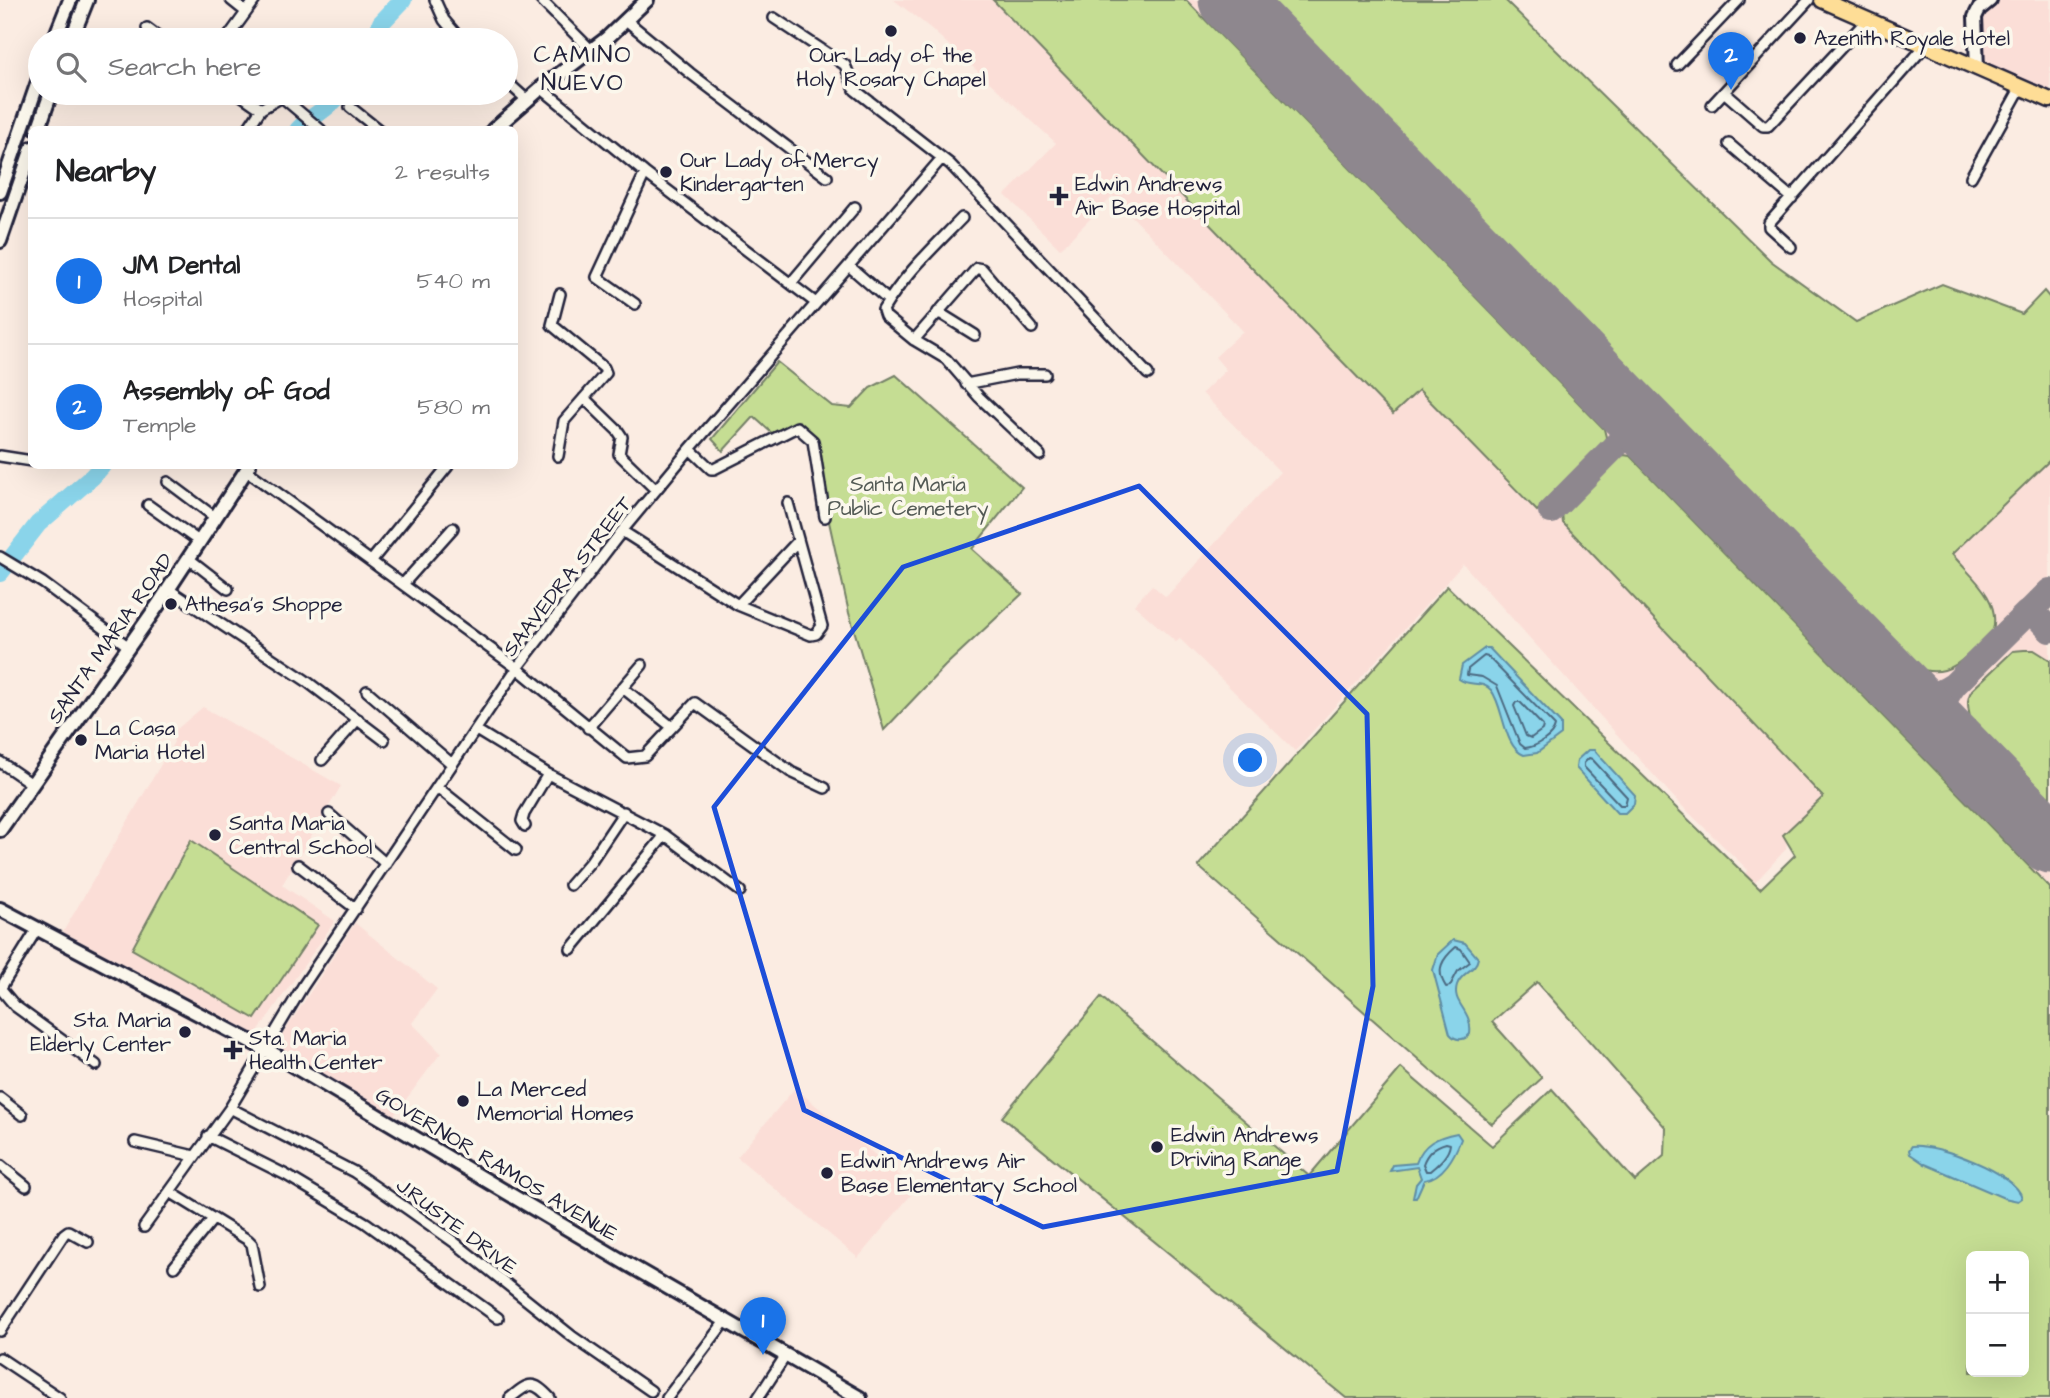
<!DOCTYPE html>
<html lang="en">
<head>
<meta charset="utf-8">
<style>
  body { margin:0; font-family:"Architects Daughter",sans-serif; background:#f6f6f6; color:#202124 }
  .controls { position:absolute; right:21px; bottom:21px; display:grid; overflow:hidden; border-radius:10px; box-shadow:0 7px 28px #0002 }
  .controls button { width:63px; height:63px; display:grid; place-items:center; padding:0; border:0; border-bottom:2px solid #e0e0e0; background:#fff; color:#202124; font:35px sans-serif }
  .you { position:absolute; left:1251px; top:761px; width:24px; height:24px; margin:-18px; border:5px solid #fff; border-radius:50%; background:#1a73e8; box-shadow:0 0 0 10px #1a73e833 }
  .badge { display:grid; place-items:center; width:46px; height:46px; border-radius:50%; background:#1a73e8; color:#fff; font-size:23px; font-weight:700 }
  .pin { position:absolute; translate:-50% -58px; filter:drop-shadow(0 2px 4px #0008) }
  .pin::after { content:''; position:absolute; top:37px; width:24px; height:21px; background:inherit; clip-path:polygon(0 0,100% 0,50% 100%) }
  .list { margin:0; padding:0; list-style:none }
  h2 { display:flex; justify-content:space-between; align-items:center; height:91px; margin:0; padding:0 28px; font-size:30px }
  h2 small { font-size:23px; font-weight:400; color:#757577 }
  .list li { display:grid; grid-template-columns:46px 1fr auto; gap:21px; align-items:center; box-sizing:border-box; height:126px; padding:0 28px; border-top:2px solid #e0e0e0 }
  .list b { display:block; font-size:26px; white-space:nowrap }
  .list p { margin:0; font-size:23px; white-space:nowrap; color:#757577 }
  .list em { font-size:23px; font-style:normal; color:#757577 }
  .icon { flex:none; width:38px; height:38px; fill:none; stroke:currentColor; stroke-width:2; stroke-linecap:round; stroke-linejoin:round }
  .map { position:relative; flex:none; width:2050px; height:1398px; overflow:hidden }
  .search { position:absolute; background:#fff; box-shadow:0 7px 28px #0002; left:28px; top:28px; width:490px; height:77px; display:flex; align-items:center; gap:18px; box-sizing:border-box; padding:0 24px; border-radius:38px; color:#757577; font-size:26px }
  .panel { position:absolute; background:#fff; box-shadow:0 7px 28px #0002; left:28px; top:126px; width:490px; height:343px; border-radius:10px }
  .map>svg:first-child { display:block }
  .built { fill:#fbded7 }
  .green { fill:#c5dd93; stroke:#748067; stroke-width:2; fill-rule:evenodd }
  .water { fill:#8ad4ea; stroke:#608da4; stroke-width:2 }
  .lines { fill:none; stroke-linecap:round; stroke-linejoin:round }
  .shore { stroke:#4c6981; stroke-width:2 }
  .river { stroke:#8ad4ea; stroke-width:18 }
  .taxiway { stroke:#8e878e; stroke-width:26 }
  .runway { stroke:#8e878e; stroke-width:63 }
  .street-casing { stroke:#22223b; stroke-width:14 }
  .secondary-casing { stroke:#22223b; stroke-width:18 }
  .primary-casing { stroke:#22223b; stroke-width:19 }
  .street { stroke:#fbf7ec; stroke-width:9 }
  .secondary { stroke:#fbf7ec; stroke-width:12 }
  .primary { stroke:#fedd96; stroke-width:14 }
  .marked { fill:none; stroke:#1d4ed8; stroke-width:5; stroke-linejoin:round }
  .poi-dot { fill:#22223b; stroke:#fbf7ec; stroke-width:2.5 }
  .labels { text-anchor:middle; stroke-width:7; stroke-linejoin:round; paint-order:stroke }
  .poi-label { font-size:21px; fill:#22223b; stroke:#fbf7ec; text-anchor:start }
  .park-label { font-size:21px; fill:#535a55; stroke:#fbf7ec }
  .street-label { font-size:21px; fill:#22223b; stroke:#fbf7ec }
  .quarter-label { font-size:24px; letter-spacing:2px; fill:#22223b; stroke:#fbf7ec }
</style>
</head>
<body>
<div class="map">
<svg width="2050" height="1398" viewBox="0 0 2050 1398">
  <rect width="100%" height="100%" fill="#fbece2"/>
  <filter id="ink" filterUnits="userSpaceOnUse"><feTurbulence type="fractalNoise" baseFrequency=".0143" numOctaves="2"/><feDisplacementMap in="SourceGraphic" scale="14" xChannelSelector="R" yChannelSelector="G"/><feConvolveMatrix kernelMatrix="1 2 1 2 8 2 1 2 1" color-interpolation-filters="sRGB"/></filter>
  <g filter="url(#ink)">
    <path class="built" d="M894,0H1505L1771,261L1856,322L1942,284L2022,314L2044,291L2050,298V1029L1787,841L1786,849L1739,900L1730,892L1748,870L1678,802L1463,564L1295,751L1180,639L1176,642L1134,605L1152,585L1166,597L1280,472L1202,393L1226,370L1215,357L1243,331L1090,173L1112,197L1060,249L1005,195L1056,143L929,27Z
      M1999,0H2050V92L1983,63L1978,15Z
      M203,707L341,786L282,885L335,921L256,1034L63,932L174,742L171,734Z
      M355,923L437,989L412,1023L441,1053L392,1118L274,1048Z
      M795,1088L916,1189L858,1258L737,1157Z"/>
    <path class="green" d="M993,0H1186L1604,429L1606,437L1604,446L1537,511L1419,390L1393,414Z
      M1270,0H1505L1771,261L1856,322L1942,284L2022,314L2044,291L2050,298V460L1952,554C1970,576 2001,598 1993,630C1973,649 1954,678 1924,670Z
      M777,362L832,406L851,408L870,388L896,375L1022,487L972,549L1022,594L945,666L884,730L849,613L826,508L817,441L797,424L774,435L754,417L723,451L712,439Z
      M1624,455L1630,456L2050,888V1398H1346L1002,1117L1101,997L1309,1176L1401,1068L1492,1146L1552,1089L1635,1181L1665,1155L1666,1128L1537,982L1492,1022L1542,1078L1492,1124L1198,866L1447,586L1760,889L1795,855L1783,835L1823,797L1563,523L1562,514L1564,509L1613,459ZM1971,1256H2024V1372H1971Z
      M2024,650H2034L2050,660V799L1970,717C1968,707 1966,699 1972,690L2013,651Z
      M191,840L318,925L255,1019L132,949Z"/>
    <path class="water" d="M1485,648H1489L1561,724V735L1537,753L1524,755C1503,747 1504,706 1491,690C1482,680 1469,687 1459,679L1462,665Z
      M1588,750H1594L1635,795L1634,804L1625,813H1617L1576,768L1577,760Z
      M1453,940L1465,943L1478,958C1476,971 1461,972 1457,985C1451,1004 1473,1010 1470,1034C1464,1041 1456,1041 1450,1034L1433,970L1438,954Z
      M1457,1133L1461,1139C1455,1155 1443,1178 1424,1180L1416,1198H1413L1416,1184L1421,1178L1417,1167L1390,1171L1393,1165L1416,1163C1423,1143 1437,1137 1457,1133Z
      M1912,1146C1936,1143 2017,1173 2022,1198L2018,1201L2004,1198L1925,1164L1910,1154L1909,1150Z"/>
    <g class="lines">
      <path class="shore" d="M1484,656L1488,657L1555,726C1553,737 1536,747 1525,748L1520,744L1497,686L1482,677L1467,675L1468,669Z
        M1516,702H1520L1543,726L1542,730L1531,738L1526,736L1514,706Z
        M1589,758L1592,759L1627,797L1625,805H1620L1584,767V763Z
        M1456,947L1461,949L1470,962L1458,971L1450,986L1446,987C1435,970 1442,959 1456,947Z
        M1446,1143L1450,1144C1449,1155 1438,1164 1430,1171H1426L1423,1164C1427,1152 1435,1146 1446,1143Z"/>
      <path class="river" d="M375,40L381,23L403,0
        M298,130C311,116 330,108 341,93
        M0,573L38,524L92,477L102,466"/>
      <path class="taxiway" d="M1551,511L1640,421
        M2029,612L2050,591
        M1898,686C1920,699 1933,699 1954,685
        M1945,734C1938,715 1941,702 1954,685L2027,613L2032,611L2050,630"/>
      <path class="runway" d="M1230,0L2050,842"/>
      <g class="street-casing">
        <path id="street" d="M231,0L246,12
          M435,0L444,20L461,40
          M541,0L591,50
          M774,18L845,65L855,90L950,164L1148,374
          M627,21L690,73L827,177
          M147,28L163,40
          M226,40L255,0
          M323,40L326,36
          M1677,65L1739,0
          M506,81L527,100
          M541,88L645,173L816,303
          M1724,92L1763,126H1768L1866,21
          M238,93L261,109
          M282,97L321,130
          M1712,105L1809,0
          M350,107L379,130
          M247,130L261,109L282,97L284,93
          M1729,144L1792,198
          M1971,177L2021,87
          M962,218C934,247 903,276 883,310L885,316L914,340L946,359L979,397L1040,455
          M1791,247L1769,227V223L1925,46
          M849,266L888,300
          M791,283L855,207
          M635,304L597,277L645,173
          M938,312L975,335
          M914,340L977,268L982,269L1032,328
          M966,384L1017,374H1045
          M584,398L618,431L622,437L619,454L656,490
          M690,449L711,469H714L797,427L813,441L825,517
          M0,456L32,461
          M558,456L564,421L606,373L604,368L552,325L560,294
          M246,470L517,668L627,758L645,756L695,703L791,772L825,788
          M168,482L216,518
          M148,505L200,542
          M622,531L738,605L811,635L816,634L822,626L788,503
          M0,557L43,583L129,647
          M188,558L228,589
          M372,560L448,466
          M404,583L453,528
          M168,589L305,680L384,740
          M738,605L797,542
          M623,688L672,727
          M367,691L452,764
          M588,728L642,665
          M476,730L548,774L665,835L740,891
          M322,760L358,719
          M0,762L32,784
          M437,787L516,850
          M329,814L386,864
          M525,826L522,821L524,814L548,774
          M298,865L356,909
          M570,885L591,861L624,812
          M571,949L665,835
          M0,988L15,1006L96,1065
          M0,989L37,929
          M0,1098L22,1115
          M230,1108L354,1172L409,1210L454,1242L573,1337L651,1391
          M208,1136L286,1175L366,1223L498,1318
          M135,1142L194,1156
          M0,1165L26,1186
          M170,1192L248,1240L252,1244L260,1287
          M144,1227L230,1108L303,986L517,668L622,531L690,449L942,158
          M174,1267L213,1219
          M0,1331L64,1234L68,1231L88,1242
          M0,1358L60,1398
          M510,1398C529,1383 532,1379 550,1398
          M667,1398L726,1320
          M758,1398L786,1355"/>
      </g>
      <g class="secondary-casing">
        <path id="secondary" d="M54,40L70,0
          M71,40L87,0
          M1977,68L1975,17L1979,9L1990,0
          M38,130L51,93
          M493,130L541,88L606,39L647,0
          M0,192L40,76
          M0,241L32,148
          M0,830L158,605L249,466
          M0,909L265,1049L629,1265L860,1398"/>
      </g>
      <g class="primary-casing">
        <path id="primary" d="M1822,0L2050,100"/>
      </g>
      <use href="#street" class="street"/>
      <use href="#secondary" class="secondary"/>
      <use href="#primary" class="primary"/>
    </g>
  </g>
  <path class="marked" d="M1139,486L1367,714L1373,986L1337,1171L1043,1227L804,1110L714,807L903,567Z"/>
  <g class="poi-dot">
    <circle cx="891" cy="31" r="7"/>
    <circle cx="1800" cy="38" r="7"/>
    <circle cx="666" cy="172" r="7"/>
    <path d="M1055.5 185.5h7v7h7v7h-7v7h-7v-7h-7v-7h7z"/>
    <circle cx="171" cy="604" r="7"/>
    <circle cx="81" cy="740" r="7"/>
    <circle cx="215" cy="835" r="7"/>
    <circle cx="185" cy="1032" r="7"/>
    <path d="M229.5 1039.5h7v7h7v7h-7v7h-7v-7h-7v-7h7z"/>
    <circle cx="463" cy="1101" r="7"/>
    <circle cx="1157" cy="1147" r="7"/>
    <circle cx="827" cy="1173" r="7"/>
  </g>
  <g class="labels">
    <g class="poi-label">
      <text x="1814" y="45">Azenith Royale Hotel</text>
      <text x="891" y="62" text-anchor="middle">Our Lady of the<tspan x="891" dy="24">Holy Rosary Chapel</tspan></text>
      <text x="680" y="167">Our Lady of Mercy<tspan x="680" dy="24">Kindergarten</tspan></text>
      <text x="1075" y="191">Edwin Andrews<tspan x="1075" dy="24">Air Base Hospital</tspan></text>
      <text x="185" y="611">Athesa's Shoppe</text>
      <text x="95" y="735">La Casa<tspan x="95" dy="24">Maria Hotel</tspan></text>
      <text x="229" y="830">Santa Maria<tspan x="229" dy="24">Central School</tspan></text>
      <text x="171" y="1027" text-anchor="end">Sta. Maria<tspan x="171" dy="24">Elderly Center</tspan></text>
      <text x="249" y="1045">Sta. Maria<tspan x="249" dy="24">Health Center</tspan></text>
      <text x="477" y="1096">La Merced<tspan x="477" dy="24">Memorial Homes</tspan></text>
      <text x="1171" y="1142">Edwin Andrews<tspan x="1171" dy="24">Driving Range</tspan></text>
      <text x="841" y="1168">Edwin Andrews Air<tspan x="841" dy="24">Base Elementary School</tspan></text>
    </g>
    <g class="park-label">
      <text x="908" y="491">Santa Maria<tspan x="908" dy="24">Public Cemetery</tspan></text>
    </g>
    <g class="street-label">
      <text transform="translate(567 576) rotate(-52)" y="7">SAAVEDRA STREET</text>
      <text transform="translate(110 638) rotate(-55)" y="7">SANTA MARIA ROAD</text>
      <text transform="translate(497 1164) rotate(31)" y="7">GOVERNOR RAMOS AVENUE</text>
      <text transform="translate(457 1226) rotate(37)" y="7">J.RUSTE DRIVE</text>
    </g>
    <g class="quarter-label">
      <text x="583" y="62">CAMINO<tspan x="583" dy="28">NUEVO</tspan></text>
    </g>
  </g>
</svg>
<div class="controls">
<button>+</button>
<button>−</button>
</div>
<div class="you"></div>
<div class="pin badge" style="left:763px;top:1355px">1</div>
<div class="pin badge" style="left:1731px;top:90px">2</div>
<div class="search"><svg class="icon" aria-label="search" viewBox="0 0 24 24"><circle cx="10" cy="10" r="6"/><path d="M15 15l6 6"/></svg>Search here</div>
<section class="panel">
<h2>Nearby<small>2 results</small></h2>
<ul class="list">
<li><span class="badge">1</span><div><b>JM Dental</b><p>Hospital</p></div><em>540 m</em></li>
<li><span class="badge">2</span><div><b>Assembly of God</b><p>Temple</p></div><em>580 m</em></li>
</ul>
</section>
</div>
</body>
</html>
